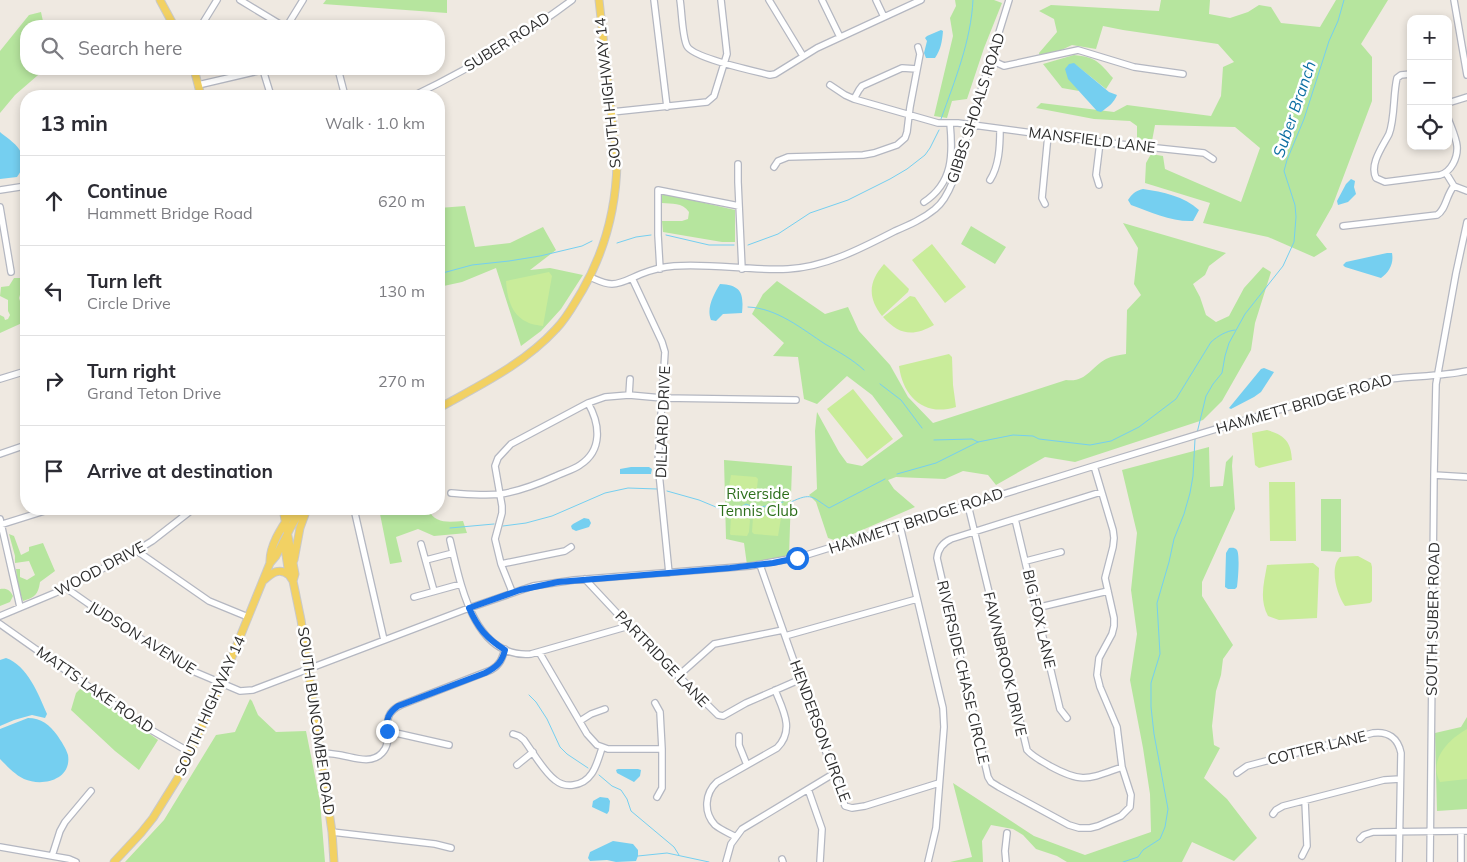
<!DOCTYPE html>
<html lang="en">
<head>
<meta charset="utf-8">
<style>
  body { margin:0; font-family:Mulish,sans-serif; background:#f2f2f3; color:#2b2b33 }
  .controls { position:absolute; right:15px; top:15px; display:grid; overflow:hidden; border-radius:10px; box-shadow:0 2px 8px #0003 }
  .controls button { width:45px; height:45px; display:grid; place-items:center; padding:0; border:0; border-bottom:1px solid #e1e1e2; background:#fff; color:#2b2b33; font:25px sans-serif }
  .stop { position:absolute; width:15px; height:15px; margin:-11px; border:4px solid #1a73e8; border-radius:50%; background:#fff }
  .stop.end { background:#1a73e8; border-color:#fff; box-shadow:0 1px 5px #0008 }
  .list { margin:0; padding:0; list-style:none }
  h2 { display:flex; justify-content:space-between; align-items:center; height:65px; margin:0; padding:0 20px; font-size:21px }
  h2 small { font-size:16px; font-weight:400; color:#7c7c81 }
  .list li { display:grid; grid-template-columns:32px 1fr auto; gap:15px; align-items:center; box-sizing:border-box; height:90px; padding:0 20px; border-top:1px solid #e1e1e2 }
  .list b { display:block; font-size:19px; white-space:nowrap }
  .list p { margin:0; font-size:16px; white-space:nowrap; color:#7c7c81 }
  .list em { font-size:16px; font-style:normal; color:#7c7c81 }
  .icon { flex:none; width:28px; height:28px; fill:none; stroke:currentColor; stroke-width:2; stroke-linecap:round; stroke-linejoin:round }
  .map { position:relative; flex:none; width:1467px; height:862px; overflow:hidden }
  .search { position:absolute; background:#fff; box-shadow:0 2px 8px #0003; left:20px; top:20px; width:425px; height:55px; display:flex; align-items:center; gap:12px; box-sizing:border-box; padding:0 18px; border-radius:20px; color:#7c7c81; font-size:19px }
  .panel { position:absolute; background:#fff; box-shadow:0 2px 8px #0003; left:20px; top:90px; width:425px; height:425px; border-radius:20px }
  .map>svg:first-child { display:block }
  .green { fill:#b6e59e }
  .pitch { fill:#c9ec9a }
  .water { fill:#75cff0 }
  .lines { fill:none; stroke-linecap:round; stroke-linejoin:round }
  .stream { stroke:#75cff0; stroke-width:1 }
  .minor-casing { stroke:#b4b7c1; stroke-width:8 }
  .major-casing { stroke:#c9c9c9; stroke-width:9 }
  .minor { stroke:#fff; stroke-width:5.5 }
  .major { stroke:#f2d163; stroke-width:7 }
  .route { stroke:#1a73e8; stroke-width:6 }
  .labels { text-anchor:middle; stroke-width:5; stroke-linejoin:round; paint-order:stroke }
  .street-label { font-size:15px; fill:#2e2e2e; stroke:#fff }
  .park-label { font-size:15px; fill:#2c6e1b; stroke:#fff }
  .water-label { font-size:16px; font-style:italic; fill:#0d6fa3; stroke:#fff }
</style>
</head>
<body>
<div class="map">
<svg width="1467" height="862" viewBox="0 0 1467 862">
  <rect width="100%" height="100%" fill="#efe9e1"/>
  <path class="green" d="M326,0H447V13L323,4Z
    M955,0H994L1002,3L984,48L967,99L952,101L947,118L934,116L953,36L950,18L956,6Z
    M1161,0H1210L1209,14L1230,18L1248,12L1259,5L1271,7L1281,23L1320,27L1336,0H1388L1361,44L1372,57V101L1332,207L1316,235L1327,249L1314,257L1268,237L1203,223L1210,203L1145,183L1146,163L1151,154L1163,156L1165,169L1241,202L1260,148L1235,127L1155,125L1152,141L1137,139V126L1130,121L1094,119L1036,108L1041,103L1114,112L1127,105L1211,116L1221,96L1223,67L1234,62L1218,44L1123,30L1103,26L1096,49L1072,45L1040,60L1039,53L1057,32L1054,19L1039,11L1051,5L1159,11Z
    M41,12L44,26H26V69H45L15,95L0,113V51L29,15Z
    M1074,55C1096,57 1099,62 1113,78L1106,89L1076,65L1067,70L1079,91L1062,88L1043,64Z
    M661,193L735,210V242H722L663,232L662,221H682L688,219L689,212C682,202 672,204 662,203Z
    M465,206L475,247L510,243L543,227L556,250L530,270L550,268L583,275L561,309L541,331L521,346L496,268L462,282L439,287V208Z
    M1123,223L1226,253L1209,266L1205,275L1193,284L1200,297L1206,315L1216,322L1229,316L1244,288L1263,267L1271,272L1255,323L1251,350L1222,401L1203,420L1075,462L1045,457L996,485L988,475L963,471L945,479L896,477L888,480L894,489L915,507L837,541L828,538L816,502L809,495L817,489L815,431L817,412L839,452L847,463L862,466L903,436L872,395L847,376L817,404L804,399L798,357L773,356L784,343L752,314L763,294L777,281L825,314L848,307L859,331L890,365L908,397L933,423L1066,380C1086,383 1091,367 1106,359C1112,356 1120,355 1126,354L1127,310L1141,295L1134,284L1138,248Z
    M971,226L1006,247L995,264L961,244Z
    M14,278H21L24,282L19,298L26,319L22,323L0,333V315L4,317L5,320L8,319L10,315L8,311V300L0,296L1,287L9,286Z
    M1209,447L1210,487L1223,486L1226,462L1233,455L1232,466L1235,509L1202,582V596L1233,645L1223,659L1221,675L1216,691L1212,726L1214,745L1220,748L1204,778L1227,799L1257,838L1234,861L1192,842L1182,862H1067L1057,856L1036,849L1023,835L1013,829L991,825L982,841L983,862H950L972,857L953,783L1034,836L1085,855L1151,832L1150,794L1143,748L1130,680L1137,634L1131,590L1137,533L1122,470Z
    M724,460L792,466L789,556L747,565L744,543L726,539Z
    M1321,499H1341V552L1321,551Z
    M379,509H428C435,524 448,522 463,521L467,533L434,536L418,529L396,537L402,562L390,564Z
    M9,534L14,536L21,555L29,551V547L43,543L55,571L40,582C38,595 35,597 23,601L18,587L16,569H20V577L27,580L35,575L29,561L15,563V556Z
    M0,589C7,588 10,590 13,596L10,602L0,606Z
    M85,687L158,740L139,770L115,751L71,710L76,693L81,688Z
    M250,699L252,701L258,715L276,732L306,731L320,801L325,862H125L164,820L216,735L235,732Z
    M1467,717V809L1437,811L1435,733L1461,727Z"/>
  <path class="pitch" d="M932,244L966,287L945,303L912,260Z
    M884,264L909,289L908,292L882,316C867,297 869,281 884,264Z
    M549,272L552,276L543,326C538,325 532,325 527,322C511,315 507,297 506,281Z
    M910,296L915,297L934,325C913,337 899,335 883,317Z
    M949,354L952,357L953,385L956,407C924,417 903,397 899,366Z
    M853,389L893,439L867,459L827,409Z
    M1267,430C1285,435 1291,442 1292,460L1259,468L1255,465L1252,433Z
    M731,475L756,477L758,479L756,496L754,497L730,495L728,493Z
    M1269,482H1295L1296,541H1270Z
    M755,515L780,517L781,518L778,536L754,534L752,532L753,517Z
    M733,516L747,517L750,520L749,532L747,536L731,535L730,534L731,517Z
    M1358,556L1371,563L1372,567V601L1370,603L1345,606C1337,595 1329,568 1340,557Z
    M1313,563L1319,568L1317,618L1279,620L1268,616C1259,599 1264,583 1267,565Z
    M1467,729V779L1440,782C1428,760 1449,739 1467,729Z"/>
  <path class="water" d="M941,30L943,31C942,42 941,49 935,58H926L924,53L927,41L925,38L927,36Z
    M1074,63L1109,92L1117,95C1114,103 1108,107 1101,112L1097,111L1068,79L1065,69L1069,64Z
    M0,132C12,142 26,149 22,166C21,171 20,173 17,177L0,179Z
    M1351,179L1355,181L1354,187L1356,194L1348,202L1338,205L1337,201L1346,184Z
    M1143,189C1163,192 1184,196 1199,210L1193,221C1172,222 1150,212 1131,205L1128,200C1132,194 1135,191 1143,189Z
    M1387,253H1392C1394,264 1389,272 1381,278L1345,267L1343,265L1346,262Z
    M720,284C741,285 744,293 742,313L723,314L716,321L711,320C706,308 714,294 720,284Z
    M1264,368L1274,372L1261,392L1254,397L1231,409L1229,408L1261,369Z
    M631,467H649L652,469L651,474H620V469Z
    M584,518L589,519L591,523L589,527L576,531L572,529L571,526L573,524Z
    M1229,548C1232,548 1234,547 1237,550C1240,555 1238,580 1237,587L1235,589H1228L1225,587L1226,553Z
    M6,658C27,665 39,695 47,714L45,718L32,715L14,720L0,726V660Z
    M28,718C41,718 50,725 57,735C61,741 66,748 68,755C72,780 42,787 24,779C14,774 7,766 0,759V729Z
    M618,769H638L641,770L640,776L634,782L617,773L616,770Z
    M600,797L608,798L610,801L609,811L607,814L592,807L593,801Z
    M613,841L633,844L638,850V856L636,861L616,862L607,860L590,861L588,858L590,852Z"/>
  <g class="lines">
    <path class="stream" d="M941,119C955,80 971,41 973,0
      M666,235L709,245H734
      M617,243L636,237L651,235
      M748,245L778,234L810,213L848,200L890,179L907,169L925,155L930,148L939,130
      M439,274L472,265L509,261L540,256L582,246L592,241
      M748,307C777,308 802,329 825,344C839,352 852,359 864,370
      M880,384L901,400L922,428
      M1197,433L1206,396L1213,384L1222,373L1225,356L1229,343L1245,314L1283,266L1294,242L1296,217L1295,205L1284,171L1287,160L1304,119L1329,41L1338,21L1344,0
      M934,440L972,439L978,442
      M897,474L936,463L978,442L1013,435L1033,436L1039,439L1090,445L1111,441L1139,427L1176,399L1211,342C1218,336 1226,331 1235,330
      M667,491L699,500L728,512L735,511L746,504C757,510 771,505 783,502
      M791,502C812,492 812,497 829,508L885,479
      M503,526L526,523L552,516L605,493L628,488L657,489
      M450,528L494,524
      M529,695L536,702L547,719L560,747L567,754L588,768
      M599,775L612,786L621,790L627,799L631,811L674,847L679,855
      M638,856L667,853L709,862
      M1123,862L1138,857L1143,850L1160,839L1165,827L1168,809L1154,734L1151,707V683L1160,654L1157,603L1169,562L1174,539L1184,514L1190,493L1193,476L1195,439"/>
    <g class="minor-casing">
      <path id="minor" d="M240,0L283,26
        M654,0L667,107
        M680,0C682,12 682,36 687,46C693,58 754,71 770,75L775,74L817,48L921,0
        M769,0L803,56
        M822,0L840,37
        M876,0L884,17
        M1454,0L1467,75
        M201,26L217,0
        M287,26L303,0
        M991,60L1004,66L1078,50L1134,67L1183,74
        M338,69L345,96
        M263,70L271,96
        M1411,74L1401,75L1397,78C1393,94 1395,119 1389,134C1383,146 1369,164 1376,178L1385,182L1440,175C1451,172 1458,158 1457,146C1456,137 1451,127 1448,118
        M198,85L267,69
        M830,85L845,95L854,99L938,123H958L1100,142L1204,153L1213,159
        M413,96C469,69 523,37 572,0
        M854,99L859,90L862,86L902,68L917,69
        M1448,103L1467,97
        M612,112L707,102L714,96L727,54L721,0
        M738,164V182L742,269
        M774,167L778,161L788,157L863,155L874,153L897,145L905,138L907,132L910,107L920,54L918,47
        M1446,173L1454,186L1467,191
        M990,180C999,166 1000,147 1000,129
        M1099,185L1096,175L1100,142
        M0,190L26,186
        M924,202C953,183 953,155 950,123
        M1045,204L1042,198L1048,135
        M0,207L11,272
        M1343,226L1437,215C1446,210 1446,195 1454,186
        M660,269L658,235V190L739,206
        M590,277C597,280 604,284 612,284C622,284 631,278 641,274C651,270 663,267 674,266C712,263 750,271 788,269C826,267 862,248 895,231C909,225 923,219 935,209C944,202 949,191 953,181L1009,0
        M632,278L662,342L665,352L658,463L669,573
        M0,379L26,371
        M629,395L630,379
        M0,454L26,445
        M1094,466L1113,530L1114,538L1113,547L1105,578L1114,618V626L1112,634L1099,658L1097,675L1100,687L1117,727L1122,767L1131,795L1130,807L1121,816L1098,826L1090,828H1079L1069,825L999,787L991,782L988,777L937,558C938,549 942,543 951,539L1101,492
        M1434,475L1467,477
        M451,493C467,494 484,496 501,494C520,491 538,484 556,476C564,472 573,470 580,465C603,450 600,424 588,403
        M968,505L1027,750C1033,757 1042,761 1050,766C1083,784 1088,779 1122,767
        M354,509L384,640
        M0,519L20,607
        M1015,519L1060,709L1067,718
        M0,525L51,509
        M900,526L938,687L943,708L944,727L936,828L928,862
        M450,540C460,582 473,659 531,654L629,626
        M421,544L434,591
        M137,551L209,601L248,617
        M426,560L453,553
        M1026,561L1061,552
        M501,564L565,551L571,547
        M760,565L845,806L852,808L865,806L939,783
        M585,579L643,641L718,715L723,716L746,703L801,679
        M66,588L109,618L188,669L240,691L253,690L469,608L533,586L574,580L750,566L800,557L1094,466L1371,382C1402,375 1435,378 1467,371
        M511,593V589L501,564L495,539L502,513V506L495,466L498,458L511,444L588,403L605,397L629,395L662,398L796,400
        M414,597L461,584
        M1036,608L1108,591
        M0,616L55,593L131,554L152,541L193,509
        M0,624L146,727L191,753
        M785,636L917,599
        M539,652L587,734L597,745L608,749H662
        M678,676L714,644L783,630
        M655,703L660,712L662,749V788L657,797
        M580,721L591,714L605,709
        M387,731L449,745
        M513,734L519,736L524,740C532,751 544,772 555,780C560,784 567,786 573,785C593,783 597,763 602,748
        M739,736V745L747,765
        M320,753C327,753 334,754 340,755C353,757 371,765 382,753C397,737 375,717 401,705L491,670C500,665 502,659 505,649
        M517,765L533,752
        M1237,773L1247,766L1373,733C1388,731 1398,738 1401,753L1399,862
        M808,789L822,829L820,862
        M1273,814L1276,810L1283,806L1384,780L1400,779
        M332,832L435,844L451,848
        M1461,832V862
        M736,837C729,833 721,830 715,825C703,812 705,793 717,782L777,748C795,730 783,710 775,690
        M1360,839L1364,835L1373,832L1467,831
        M0,847L69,859L76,862
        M52,856L60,831L65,822L91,791
        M1302,856L1307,846L1305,801
        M782,859L783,862
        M726,862L731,844L742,829L833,774
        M1006,862L1005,851L1007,833
        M1430,862L1434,475L1436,384L1456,273L1467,222"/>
    </g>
    <g class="major-casing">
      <path id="major" d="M160,0L174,26
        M194,69L201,96
        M439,408C480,385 524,364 556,329C567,318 574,304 582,291C605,251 616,210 617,163L599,0
        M283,509L295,574L293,581L301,620L332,832L334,862
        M284,541L289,575L293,581
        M294,560L300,528L307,509
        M270,563C269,544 284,524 294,509
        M264,580C272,573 279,567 289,575
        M114,862L141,833L153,818L181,773L221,684L270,563L276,556L292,525L302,509"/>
    </g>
    <use href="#minor" class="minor"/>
    <use href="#major" class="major"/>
  </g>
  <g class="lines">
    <path class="route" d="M387,731C386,719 388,713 398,706L485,673C497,667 502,662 505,650C486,638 478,628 469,608L520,590L558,582L730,568L773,563L797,558"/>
  </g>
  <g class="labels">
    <g class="street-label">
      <text transform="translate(507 42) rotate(-32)" y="5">SUBER ROAD</text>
      <text transform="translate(608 93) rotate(-96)" y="5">SOUTH HIGHWAY 14</text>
      <text transform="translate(976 108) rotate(-72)" y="5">GIBBS SHOALS ROAD</text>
      <text transform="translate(1092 140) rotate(7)" y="5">MANSFIELD LANE</text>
      <text transform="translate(1304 404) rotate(-16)" y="5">HAMMETT BRIDGE ROAD</text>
      <text transform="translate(663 422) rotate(-88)" y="5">DILLARD DRIVE</text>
      <text transform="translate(916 521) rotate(-18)" y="5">HAMMETT BRIDGE ROAD</text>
      <text transform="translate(100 569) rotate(-28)" y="5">WOOD DRIVE</text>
      <text transform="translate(1039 619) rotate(77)" y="5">BIG FOX LANE</text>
      <text transform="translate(1433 619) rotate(-89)" y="5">SOUTH SUBER ROAD</text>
      <text transform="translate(142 638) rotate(32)" y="5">JUDSON AVENUE</text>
      <text transform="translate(662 659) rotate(46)" y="5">PARTRIDGE LANE</text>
      <text transform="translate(1005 664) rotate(77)" y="5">FAWNBROOK DRIVE</text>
      <text transform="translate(963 672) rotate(77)" y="5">RIVERSIDE CHASE CIRCLE</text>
      <text transform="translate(95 690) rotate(35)" y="5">MATTS LAKE ROAD</text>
      <text transform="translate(210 706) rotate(-66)" y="5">SOUTH HIGHWAY 14</text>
      <text transform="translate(316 721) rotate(82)" y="5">SOUTH BUNCOMBE ROAD</text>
      <text transform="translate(820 731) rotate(70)" y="5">HENDERSON CIRCLE</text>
      <text transform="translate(1317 748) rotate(-14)" y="5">COTTER LANE</text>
    </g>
    <g class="park-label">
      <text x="758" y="499">Riverside<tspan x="758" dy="17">Tennis Club</tspan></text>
    </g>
    <g class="water-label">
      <text transform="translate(1294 109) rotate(-71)" y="6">Suber Branch</text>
    </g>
  </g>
</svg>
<div class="controls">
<button>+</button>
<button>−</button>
<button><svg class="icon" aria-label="locate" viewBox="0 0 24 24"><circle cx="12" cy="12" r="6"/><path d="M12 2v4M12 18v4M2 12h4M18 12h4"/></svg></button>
</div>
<div class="stop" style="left:797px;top:558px"></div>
<div class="stop end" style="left:387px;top:731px"></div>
<div class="search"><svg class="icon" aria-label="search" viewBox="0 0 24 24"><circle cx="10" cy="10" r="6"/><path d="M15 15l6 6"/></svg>Search here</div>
<section class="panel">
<h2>13 min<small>Walk · 1.0 km</small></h2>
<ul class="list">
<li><svg class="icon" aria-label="ahead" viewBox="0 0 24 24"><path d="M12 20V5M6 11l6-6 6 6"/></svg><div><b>Continue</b><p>Hammett Bridge Road</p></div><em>620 m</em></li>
<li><svg class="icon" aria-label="left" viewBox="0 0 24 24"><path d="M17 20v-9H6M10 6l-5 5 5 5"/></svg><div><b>Turn left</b><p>Circle Drive</p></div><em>130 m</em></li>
<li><svg class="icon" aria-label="right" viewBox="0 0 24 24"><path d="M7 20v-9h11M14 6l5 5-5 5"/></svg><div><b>Turn right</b><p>Grand Teton Drive</p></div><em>270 m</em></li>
<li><svg class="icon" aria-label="arrive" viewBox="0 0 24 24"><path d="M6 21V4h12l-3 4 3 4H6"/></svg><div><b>Arrive at destination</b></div></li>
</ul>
</section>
</div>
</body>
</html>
